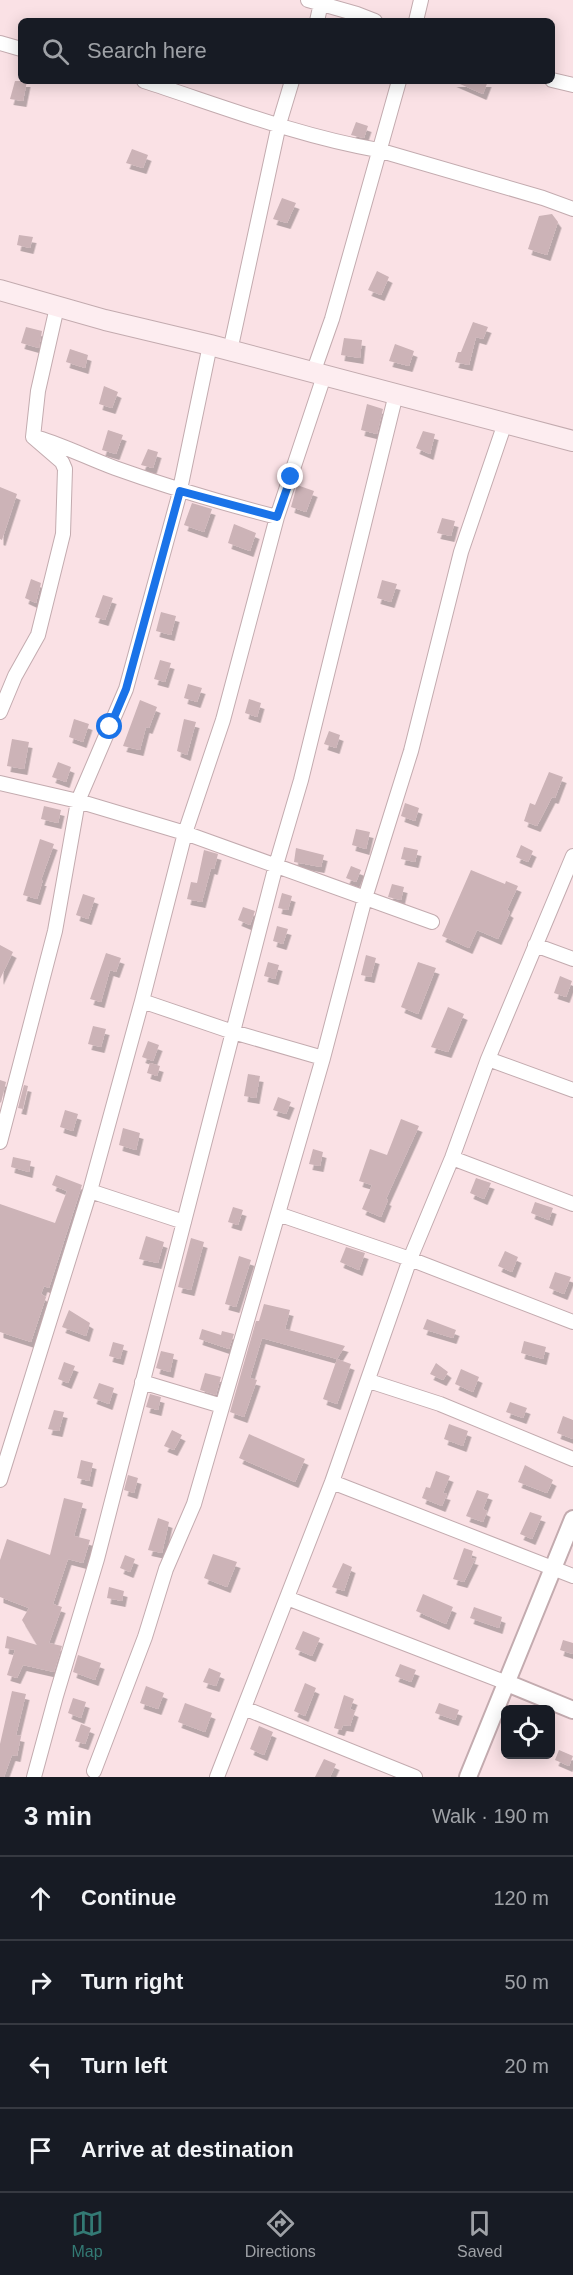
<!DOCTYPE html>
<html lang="en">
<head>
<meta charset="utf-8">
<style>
  body { margin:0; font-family:Arial,sans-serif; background:#242831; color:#f1f3f6 }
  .controls { position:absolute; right:18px; bottom:18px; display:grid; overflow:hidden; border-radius:9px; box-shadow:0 3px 15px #0003 }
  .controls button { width:54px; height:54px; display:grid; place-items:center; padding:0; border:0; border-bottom:2px solid #363941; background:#171b24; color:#f1f3f6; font:30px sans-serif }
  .stop { position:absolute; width:18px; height:18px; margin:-14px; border:4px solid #1a73e8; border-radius:50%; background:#fff }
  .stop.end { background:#1a73e8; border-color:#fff; box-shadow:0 2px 6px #0008 }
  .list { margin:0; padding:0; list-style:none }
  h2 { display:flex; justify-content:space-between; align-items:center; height:78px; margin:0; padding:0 24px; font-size:26px }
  h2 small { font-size:20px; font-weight:400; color:#9ea1a6 }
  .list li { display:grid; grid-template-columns:39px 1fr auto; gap:18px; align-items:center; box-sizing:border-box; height:84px; padding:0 24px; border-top:2px solid #363941 }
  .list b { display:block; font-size:22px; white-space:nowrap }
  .list em { font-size:20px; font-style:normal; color:#9ea1a6 }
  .icon { flex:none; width:33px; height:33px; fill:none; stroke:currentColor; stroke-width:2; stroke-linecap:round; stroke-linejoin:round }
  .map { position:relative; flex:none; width:573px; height:1777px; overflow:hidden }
  .search { position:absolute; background:#171b24; box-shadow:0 3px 15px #0003; left:18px; right:18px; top:18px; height:66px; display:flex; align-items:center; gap:15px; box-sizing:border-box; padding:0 21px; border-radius:9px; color:#9ea1a6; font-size:22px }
  .sheet { height:414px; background:#171b24 }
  nav { display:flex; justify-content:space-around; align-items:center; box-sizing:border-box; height:84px; border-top:2px solid #363941; background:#171b24; font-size:16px; color:#9ea1a6 }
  nav a { display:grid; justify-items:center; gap:3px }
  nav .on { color:#337a74 }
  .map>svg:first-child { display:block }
  .building { fill:#ccb3b7; filter:url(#shadow) }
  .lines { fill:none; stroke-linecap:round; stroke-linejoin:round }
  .minor-casing { stroke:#c3abaf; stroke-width:16 }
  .tertiary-casing { stroke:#c3abaf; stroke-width:20 }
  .secondary-casing { stroke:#c3abaf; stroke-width:22 }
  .minor { stroke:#fff; stroke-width:14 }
  .tertiary { stroke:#fff; stroke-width:16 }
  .secondary { stroke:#fdedf0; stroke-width:20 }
  .route { stroke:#1a73e8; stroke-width:8 }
</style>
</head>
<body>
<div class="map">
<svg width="573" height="1777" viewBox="0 0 573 1777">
  <defs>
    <filter id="shadow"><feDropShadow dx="3.5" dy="6" stdDeviation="0" flood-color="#0004"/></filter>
  </defs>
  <rect width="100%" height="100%" fill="#fae1e5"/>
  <path class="building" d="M15,81H27L23,101L10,99Z
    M453,81H488L483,94Z
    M356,122L368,126L364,138L351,135Z
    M132,149L148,155L143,168L126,163Z
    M282,198L296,203L287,223L273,219Z
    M552,214L558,222L547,255L528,249L539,216Z
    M19,235L33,237L30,248L17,245Z
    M377,271L389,277L381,295L368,290Z
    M473,322L488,327L483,339L476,337L469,365L455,362L458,352H461Z
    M26,327L42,331L39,348L21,343Z
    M344,338L362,340L360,358L341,355Z
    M395,344L414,351L409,366L389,361Z
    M70,349L88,355L85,368L66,362Z
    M104,386L118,392L112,408L99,404Z
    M367,404L383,409L377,434L361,430Z
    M108,430L123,435L116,454L102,450Z
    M423,431L435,434L430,454L416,448Z
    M148,449L158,452L153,468L141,465Z
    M297,485L314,491L306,512L291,507Z
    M0,487L17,494L2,540L0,539Z
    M192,503L212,509L204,532L184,525Z
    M442,518L455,521L451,536L437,533Z
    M234,524L256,533L250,551L228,543Z
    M31,579L41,583L36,603L25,598Z
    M382,580L397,584L391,602L377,598Z
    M103,595L113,598L105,620L95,617Z
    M161,612L176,616L171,635L156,631Z
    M160,660L171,663L165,682L154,679Z
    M188,684L202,688L197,702L184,698Z
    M249,699L261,703L257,717L245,713Z
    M140,700L157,707L149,728L146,727L140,750L123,746Z
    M74,719L89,724L83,742L69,737Z
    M184,719L196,722L187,755L177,751Z
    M329,731L340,735L336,748L324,744Z
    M12,739L29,742L24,769L7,766Z
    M58,762L71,767L66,782L52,777Z
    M549,772L563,777L555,798L552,797L537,826L524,821L530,803L535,805Z
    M405,803L419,808L415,821L401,816Z
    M44,806L61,810L58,823L41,819Z
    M356,829L370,832L366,849L352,845Z
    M40,839L54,844L41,880H43L37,899L23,895Z
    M521,845L533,851L528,862L516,857Z
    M404,847L418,850L415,862L401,859Z
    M296,848L324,855L321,867L294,862Z
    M204,850L218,854L214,869L211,868L202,902L187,899L191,882L197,883Z
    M351,866L361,870L356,882L346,878Z
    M471,870L505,884L506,881L518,886L507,910L510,912L498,939L477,930L469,948L442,936Z
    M392,884L404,887L401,900L388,897Z
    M282,893L292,896L288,910L278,908Z
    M83,894L95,898L88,919L76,915Z
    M243,907L255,911L250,925L238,920Z
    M277,926L288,929L283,944L273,941Z
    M0,945L13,952L0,979Z
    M106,953L121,958L116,972L110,970L101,1002L90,999Z
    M366,955L376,958L371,977L361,975Z
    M268,962L279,965L275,979L264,976Z
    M418,962L436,968L418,1014L401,1007Z
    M560,976L572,981L566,997L554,993Z
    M448,1007L464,1014L448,1052L431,1047Z
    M93,1026L106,1029L101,1047L88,1044Z
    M148,1041L159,1045L153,1061L142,1057Z
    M150,1063L160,1066L157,1076L147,1073Z
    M248,1074L260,1076L256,1098L244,1096Z
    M0,1080L6,1082L1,1103L0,1102Z
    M24,1085L28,1086L23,1109L18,1108Z
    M278,1097L291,1102L286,1114L273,1110Z
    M65,1110L78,1114L73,1131L60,1127Z
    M401,1119L419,1126L386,1199L388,1200L381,1217L362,1209L372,1185L359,1181L370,1149L387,1155Z
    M123,1128L140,1133L136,1150L119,1145Z
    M313,1149L323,1152L320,1166L309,1164Z
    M13,1157L31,1161L29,1172L11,1167Z
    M56,1175L82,1185L49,1288L44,1286L41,1294L46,1297L31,1342L0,1332V1204L55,1223L67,1191L52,1185Z
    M476,1178L491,1183L484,1199L470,1193Z
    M535,1202L553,1208L549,1220L531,1213Z
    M233,1207L243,1210L238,1225L228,1222Z
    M146,1236L164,1242L158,1263L139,1259Z
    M191,1238L204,1242L191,1290L178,1287Z
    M346,1247L365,1253L359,1270L340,1262Z
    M505,1251L518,1257L512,1272L498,1266Z
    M239,1256L251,1260L236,1307L225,1304Z
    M555,1272L571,1277L564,1294L549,1288Z
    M264,1304L290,1310L285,1329L345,1346L337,1359L262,1338L250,1378L257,1380L244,1417L230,1412L256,1321H259Z
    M69,1310L90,1323L86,1336L62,1327Z
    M427,1319L456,1330L453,1338L423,1329Z
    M202,1329L221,1335L222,1331L234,1334L229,1349L199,1339Z
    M524,1341L546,1347L543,1359L521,1353Z
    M113,1342L124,1345L120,1359L109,1356Z
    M161,1351L174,1354L170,1372L156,1368Z
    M337,1359L351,1364L337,1404L323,1399Z
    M64,1362L75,1366L68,1383L58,1379Z
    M436,1363L448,1372L443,1380L430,1374Z
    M461,1369L479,1377L473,1392L455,1384Z
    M205,1373L221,1377L216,1395L200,1390Z
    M99,1383L114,1388L109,1404L93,1398Z
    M150,1394L161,1397L158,1410L146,1407Z
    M510,1402L527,1408L523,1418L506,1412Z
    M54,1410L64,1412L59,1431L48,1429Z
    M563,1416L573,1420V1439L557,1433Z
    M449,1424L468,1431L463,1446L444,1439Z
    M172,1430L182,1435L174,1450L164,1446Z
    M249,1434L305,1459L295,1482L239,1458Z
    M81,1460L93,1463L89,1481L77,1478Z
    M525,1465L553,1480L547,1493L518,1482Z
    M436,1471L450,1476L443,1493L447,1494L442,1506L422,1498L426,1487L430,1488Z
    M128,1475L138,1478L134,1493L124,1490Z
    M477,1490L489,1494L483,1509L487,1511L483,1522L466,1516Z
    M64,1498L83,1503L74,1536L90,1540L83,1563L68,1559L53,1604L62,1607L49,1643L62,1646L54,1672L23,1665L17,1678L7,1675L15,1650L5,1648L7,1636L37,1645L22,1620L29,1608L0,1597V1560L7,1539L50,1555Z
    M530,1512L542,1516L532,1539L520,1534Z
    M158,1518L169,1522L162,1553L148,1550Z
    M464,1548L473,1551L471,1558L475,1559L464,1582L453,1579Z
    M213,1554L237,1562L227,1587L204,1578Z
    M125,1555L135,1559L130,1572L120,1568Z
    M343,1563L352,1567L344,1591L332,1587Z
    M109,1587L124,1591L122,1601L107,1598Z
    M423,1594L453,1607L446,1624L416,1611Z
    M474,1607L502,1617L499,1628L470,1618Z
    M303,1631L320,1638L312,1656L295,1649Z
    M563,1640L573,1643V1654L560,1650Z
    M78,1655L101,1663L95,1680L73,1672Z
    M400,1664L416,1670L411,1682L395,1676Z
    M209,1668L221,1673L216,1686L203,1682Z
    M305,1683L316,1688L305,1716L294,1711Z
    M146,1686L164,1693L158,1709L140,1703Z
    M12,1691L26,1694L16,1735L21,1736L17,1756L12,1755L4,1777H0V1744Z
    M344,1695L354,1699L350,1709L355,1711L350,1726L343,1725L341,1730L334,1728Z
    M73,1698L86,1702L81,1718L68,1713Z
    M185,1703L212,1713L205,1732L178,1722Z
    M439,1703L459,1710L455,1720L435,1713Z
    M81,1724L91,1728L85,1744L75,1741Z
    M259,1726L273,1732L264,1755L250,1749Z
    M559,1750L573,1756L569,1766L555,1760Z
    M324,1759L336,1764L330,1777H315Z"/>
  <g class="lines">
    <g class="minor-casing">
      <path id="minor" d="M308,0L357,14L375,21
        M317,21L321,3
        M416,21L421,0
        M0,43L21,49
        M552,80L573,85
        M144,81C221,106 298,136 378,150L543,198L573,209
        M230,351L279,124L292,81
        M313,373L332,319L399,81
        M33,437L38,391L57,307
        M38,438C65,446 88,458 115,468C168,487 222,503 277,517
        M0,712L15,676L38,635L63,534L65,469L62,462L33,437
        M0,783L78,801L185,833L432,922
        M535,945L573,959
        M142,1001L233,1032L323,1058
        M488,1059L573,1090
        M0,1142L55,931L78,801L126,689L178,499L210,345
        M452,1158L573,1204
        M90,1191L184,1222
        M278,1214L410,1259L573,1322
        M369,1381L440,1404L573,1459
        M142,1382L222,1406
        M0,1480L90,1191L142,1001L185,833L223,720L277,517L324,376
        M332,1482L573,1576
        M287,1598L507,1683
        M244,1708L415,1777
        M94,1771L145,1637L166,1569L194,1504L323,1058L365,898L411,751L461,552L505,423
        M34,1777L56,1696L97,1559L276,865L301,780L396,394
        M217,1777L332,1482L410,1259L452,1158L488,1059L573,856"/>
    </g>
    <g class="tertiary-casing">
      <path id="tertiary" d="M507,1683L573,1710
        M468,1777L573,1519"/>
    </g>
    <g class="secondary-casing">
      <path id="secondary" d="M0,290L105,320L210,345L573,441"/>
    </g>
    <use href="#minor" class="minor"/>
    <use href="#tertiary" class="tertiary"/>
    <use href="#secondary" class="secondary"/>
  </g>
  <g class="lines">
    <path class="route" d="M110,727L126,689L180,491L277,517L291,477"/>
  </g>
</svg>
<div class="controls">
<button><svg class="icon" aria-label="locate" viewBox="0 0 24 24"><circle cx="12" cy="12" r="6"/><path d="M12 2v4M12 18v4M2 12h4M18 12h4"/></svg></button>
</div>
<div class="stop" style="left:110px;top:727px"></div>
<div class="stop end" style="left:291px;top:477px"></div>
<div class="search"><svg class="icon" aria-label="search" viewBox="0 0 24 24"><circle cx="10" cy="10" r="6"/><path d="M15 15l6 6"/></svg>Search here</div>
</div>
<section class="sheet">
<h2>3 min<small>Walk · 190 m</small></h2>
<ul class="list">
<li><svg class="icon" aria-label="ahead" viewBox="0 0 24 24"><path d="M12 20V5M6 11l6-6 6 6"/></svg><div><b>Continue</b></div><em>120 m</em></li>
<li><svg class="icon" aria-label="right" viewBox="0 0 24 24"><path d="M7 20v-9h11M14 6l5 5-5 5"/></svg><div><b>Turn right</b></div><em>50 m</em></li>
<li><svg class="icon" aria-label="left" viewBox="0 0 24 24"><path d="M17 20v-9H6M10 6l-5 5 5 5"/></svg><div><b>Turn left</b></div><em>20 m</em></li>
<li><svg class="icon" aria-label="arrive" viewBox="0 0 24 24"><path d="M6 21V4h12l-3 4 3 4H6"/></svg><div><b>Arrive at destination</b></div></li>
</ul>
</section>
<nav>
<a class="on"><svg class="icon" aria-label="map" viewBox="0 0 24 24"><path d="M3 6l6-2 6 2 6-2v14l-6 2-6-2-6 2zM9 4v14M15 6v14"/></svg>Map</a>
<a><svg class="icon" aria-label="directions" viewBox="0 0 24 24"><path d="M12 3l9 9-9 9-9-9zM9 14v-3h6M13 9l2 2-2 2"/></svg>Directions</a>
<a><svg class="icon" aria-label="saved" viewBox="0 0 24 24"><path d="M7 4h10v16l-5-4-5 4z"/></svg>Saved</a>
</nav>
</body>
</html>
